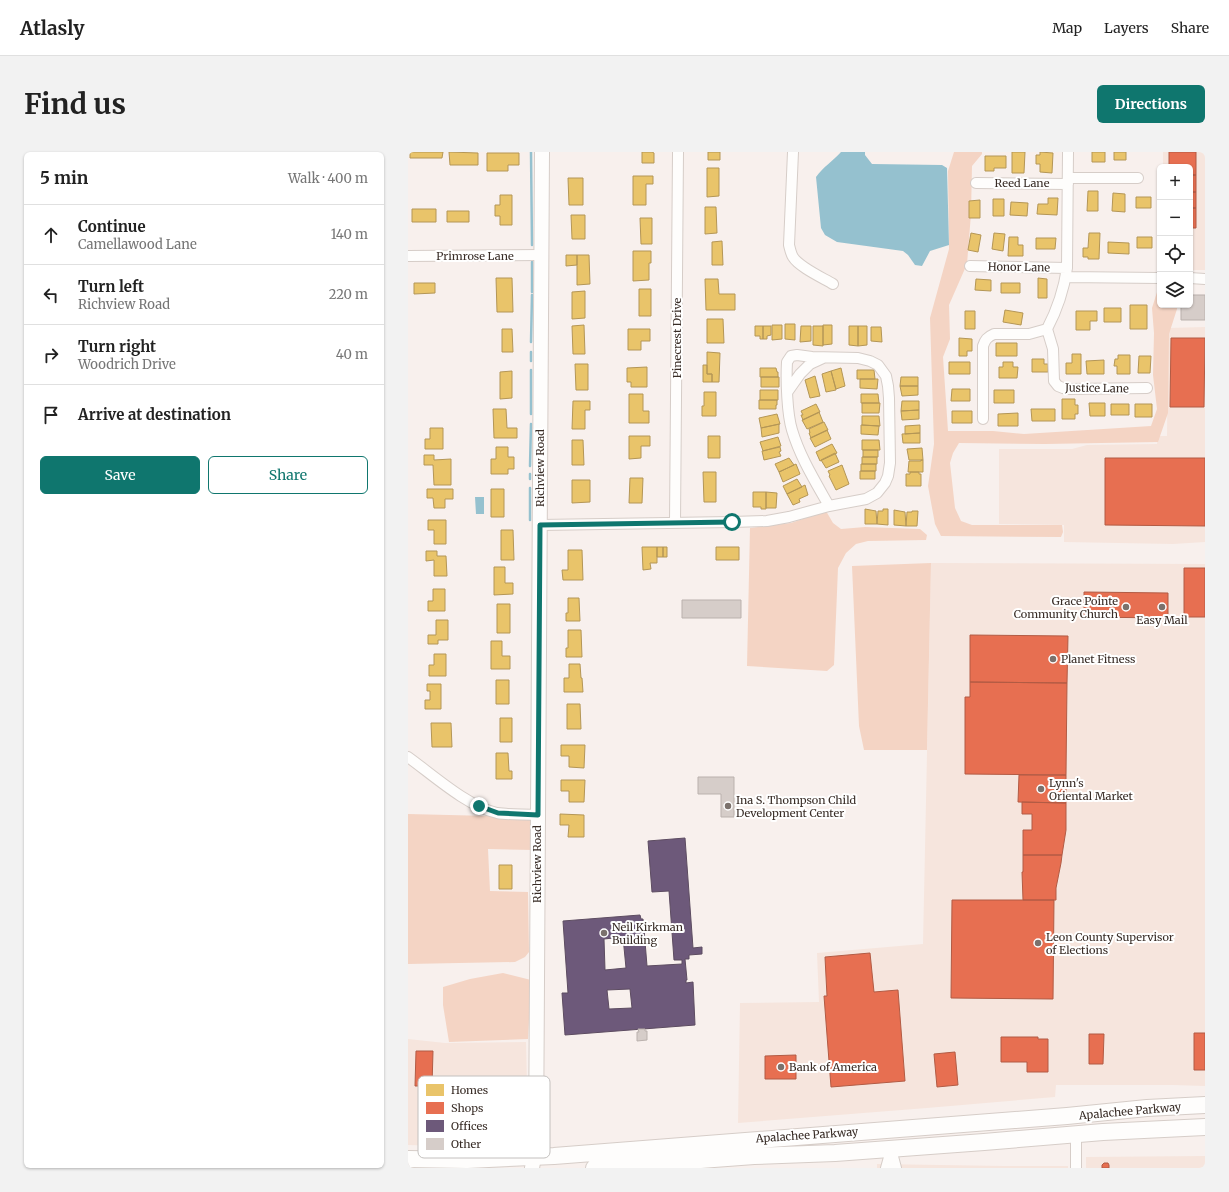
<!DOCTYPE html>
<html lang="en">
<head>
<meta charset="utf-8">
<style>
  body { margin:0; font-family:Merriweather,serif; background:#f2f2f2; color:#222 }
  .controls { position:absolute; right:12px; top:12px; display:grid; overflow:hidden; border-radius:6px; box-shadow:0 1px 3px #0004 }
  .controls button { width:36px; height:36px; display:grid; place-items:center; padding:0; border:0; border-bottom:1px solid #e0e0e0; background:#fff; color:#222; font:20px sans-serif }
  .stop { position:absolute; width:12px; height:12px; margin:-9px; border:3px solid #0f766e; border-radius:50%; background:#fff }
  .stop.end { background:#0f766e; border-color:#fff; box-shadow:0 1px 4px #0008 }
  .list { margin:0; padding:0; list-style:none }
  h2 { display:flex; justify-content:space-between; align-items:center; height:52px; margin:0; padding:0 16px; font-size:17px }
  h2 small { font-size:13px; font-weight:400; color:#767676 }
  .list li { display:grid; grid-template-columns:26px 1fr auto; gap:12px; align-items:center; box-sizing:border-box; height:60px; padding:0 16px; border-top:1px solid #e0e0e0 }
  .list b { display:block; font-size:15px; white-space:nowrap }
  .list p { margin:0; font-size:13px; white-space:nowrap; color:#767676 }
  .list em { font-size:13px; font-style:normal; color:#767676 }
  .actions { display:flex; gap:8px; padding:12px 16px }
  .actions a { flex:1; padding:9px 0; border:1px solid #0f766e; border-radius:6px; text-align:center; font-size:14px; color:#0f766e }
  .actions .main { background:#0f766e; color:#fff }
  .icon { flex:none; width:22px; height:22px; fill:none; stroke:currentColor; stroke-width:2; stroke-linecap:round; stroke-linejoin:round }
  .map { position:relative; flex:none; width:797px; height:1016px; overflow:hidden; border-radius:6px }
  header { display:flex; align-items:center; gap:24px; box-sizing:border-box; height:56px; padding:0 20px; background:#fff; border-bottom:1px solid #e0e0e0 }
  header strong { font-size:19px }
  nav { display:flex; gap:22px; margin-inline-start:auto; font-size:14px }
  .intro { display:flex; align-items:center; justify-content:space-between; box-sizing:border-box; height:96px; padding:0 24px }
  h1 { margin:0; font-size:28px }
  .button { padding:10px 18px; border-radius:6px; background:#0f766e; color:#fff; font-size:14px; font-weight:700 }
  main { display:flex; gap:24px; padding:0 24px }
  aside { flex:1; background:#fff; border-radius:6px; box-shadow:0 1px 3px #0004 }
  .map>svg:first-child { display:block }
  .built { fill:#f6e5dd }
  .green { fill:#f4d4c4 }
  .water { fill:#95c1cf }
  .homes { fill:#e9c46a; stroke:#b49656 }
  .shops { fill:#e76f51; stroke:#b25b44 }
  .offices { fill:#6d597a; stroke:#5d4c61; fill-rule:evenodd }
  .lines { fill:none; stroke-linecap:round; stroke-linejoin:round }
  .stream { stroke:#95c1cf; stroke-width:2.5 }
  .building { fill:#d6cdc9; stroke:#bab1ad }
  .street-casing { stroke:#d6cdc8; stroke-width:12 }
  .secondary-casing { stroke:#d6cdc8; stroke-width:16 }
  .primary-casing { stroke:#d6cdc8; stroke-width:18 }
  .street { stroke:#fefdfc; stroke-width:10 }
  .secondary { stroke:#fefdfc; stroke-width:14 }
  .primary { stroke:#fefdfc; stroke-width:16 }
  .route { stroke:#0f766e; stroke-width:5 }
  .poi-dot { fill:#7b716c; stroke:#fff; stroke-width:1.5 }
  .labels { text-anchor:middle; stroke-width:4; stroke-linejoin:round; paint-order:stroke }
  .street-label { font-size:11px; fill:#382c26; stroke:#fff }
  .poi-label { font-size:11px; fill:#382c26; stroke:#fff; text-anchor:start }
  .key { fill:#fff; stroke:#c3c0be; stroke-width:1 }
  .key-label { font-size:11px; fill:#382c26 }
</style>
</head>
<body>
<header>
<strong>Atlasly</strong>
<nav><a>Map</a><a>Layers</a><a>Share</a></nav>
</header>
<div class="intro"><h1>Find us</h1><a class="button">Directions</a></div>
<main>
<aside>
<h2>5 min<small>Walk · 400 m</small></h2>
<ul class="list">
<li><svg class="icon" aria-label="ahead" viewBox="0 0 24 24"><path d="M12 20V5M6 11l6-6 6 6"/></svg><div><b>Continue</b><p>Camellawood Lane</p></div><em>140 m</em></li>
<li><svg class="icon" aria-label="left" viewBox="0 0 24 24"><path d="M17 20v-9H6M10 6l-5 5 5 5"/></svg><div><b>Turn left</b><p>Richview Road</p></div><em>220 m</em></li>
<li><svg class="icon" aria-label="right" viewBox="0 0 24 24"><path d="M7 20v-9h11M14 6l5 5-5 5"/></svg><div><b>Turn right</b><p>Woodrich Drive</p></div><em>40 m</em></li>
<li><svg class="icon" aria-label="arrive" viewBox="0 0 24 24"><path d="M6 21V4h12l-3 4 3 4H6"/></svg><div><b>Arrive at destination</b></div></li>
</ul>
<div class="actions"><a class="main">Save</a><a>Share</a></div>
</aside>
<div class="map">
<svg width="797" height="1016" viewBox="0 0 797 1016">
  <rect width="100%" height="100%" fill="#f8f0ed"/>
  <path class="built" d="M755,0H797V118H782V15H755Z
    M797,175V390L765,392L656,390V373L591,372V297H664L679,293L749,292L750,284H759L760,176Z
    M523,411L797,412V934L765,933H648L647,945L519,956L330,971L332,851L411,850L409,801L515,792Z
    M0,887L37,891L118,890L120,978L114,992L37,994L0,993Z
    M797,1004V1016H678V1005Z
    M469,1012L596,1014H660V1016H469Z"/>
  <path class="green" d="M546,0H574V2L564,14L563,62L559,112L541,153L542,187L535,205L540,279H585L616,282L743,274L749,257L745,223L746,181L744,156L750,137H752V153H769V157L761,182L760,261L750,290L637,292L551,291L545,301L542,311L547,356L553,369L564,373H654L655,380L653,385L533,384L527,372L520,334L526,292L522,166L541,97L540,19Z
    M418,359L425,371L433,377L457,375L512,377L519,383L518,388L460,389L448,392L438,401L430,416L426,513L419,519L339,514L342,376L383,371Z
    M523,411L519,598H456L451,574L444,414Z
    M0,662L124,665L125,698L80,697L82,739L120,740L121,800L117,805L107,810L0,812Z
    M95,821L123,828L120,887L41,890L35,853V835L62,827Z"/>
  <path class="water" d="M433,0H457V3L464,12L534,13L539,16L541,93L522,99L514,114L507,113L500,103L495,99L429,90L417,83L413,76L408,25C415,15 425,9 433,0Z
    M67,345H76V362H68Z"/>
  <path class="homes" d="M2,0H35L34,6H2Z
    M41,0L70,1V13H42Z
    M234,0H244L246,1V11H234Z
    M300,0H312V8H300Z
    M604,0H617L616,21H604Z
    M632,0L645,1L644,21L632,20V12H628V3H632Z
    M684,0H697V10H684Z
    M706,0H718V8H706Z
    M79,1H111V13H100V19H79Z
    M577,4H598V16H586V19H577Z
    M299,16H311V44L299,45Z
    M225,24H245V32H238V53H225Z
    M160,26H175V53H161Z
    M680,39H690V59H679Z
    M705,41L717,42V60L704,59Z
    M92,43H104V73H92V64H87V53H92Z
    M728,45H743V56H728Z
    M640,46H650L649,63L629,62L630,52H640Z
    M585,47H596V64H585Z
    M572,48V66H561V49Z
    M603,50L620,51L619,64L602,63Z
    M297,55H308L309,81L297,82Z
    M4,57H28V70H4Z
    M39,59H61V70H39Z
    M163,63H177V87H164Z
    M232,66H244V92H233Z
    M563,81L573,83L570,100L560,98Z
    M586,81L597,82L595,99L584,97Z
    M681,81H692L691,107H680V105H675V96H680Z
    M601,85H610V93H615V104H600Z
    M729,85H744V96H729Z
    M628,86H648L647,97H628Z
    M314,89L315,113H304V90Z
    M700,90L721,91V102L700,101Z
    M225,99H243V111H241V128L225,129Z
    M158,103H169V113L158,114Z
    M169,103H181L182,132L169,133Z
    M88,126H104L105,160H89Z
    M630,126L639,127V146H630Z
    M297,127H310L311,142H327V158H298Z
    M568,127L583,128V139L567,138Z
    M6,131H27V141L6,142Z
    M593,131H612V141H593Z
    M231,137H243V164H231Z
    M177,139V166L164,167V140Z
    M722,153H739V177H722Z
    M696,156H713V170H696Z
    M597,158L615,161L613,173L595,170Z
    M557,159H567V177H557Z
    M668,159H689V169H682V178H668Z
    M299,167H315L316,191H299Z
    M377,172H387V188L377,187Z
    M176,173L177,202H165L164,174Z
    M364,173H374V187L364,188Z
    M415,173H424V192L415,193Z
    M347,174H355V187H352V184H347Z
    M355,174H363V183L359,184V187H355Z
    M393,174H403V189L392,190Z
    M405,174H415V194L405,193Z
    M441,174H450V194L441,193Z
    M450,174H459V193L450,194Z
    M463,175H473L474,190L463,189Z
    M94,177H104L105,200H94Z
    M220,177H242V189H233V198H220Z
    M551,186L564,187V199H559V204H551Z
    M588,191H609V204H588Z
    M299,200L312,201L311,230H304V222H299Z
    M664,202H673V222H658V211H664Z
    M710,203H722V222H709V214H706L707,207H710Z
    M731,204H743L742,221H730Z
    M624,207H636V212H640V220H624Z
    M696,208V222H679L678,209Z
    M541,210H562V222H541Z
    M595,210H605V215H610L609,226H591V215H595Z
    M167,212H180V238H168Z
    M295,213H299V222H304V230H295Z
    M239,215V235H223V230H219V216Z
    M352,216H368L369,220H370V225H352Z
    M433,216L437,234L428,237L423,219Z
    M449,218H466L467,227H449Z
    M104,219V246L92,247V220Z
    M423,219L428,238L418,240L414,222Z
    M407,224L412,244L402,246L397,228Z
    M353,225H371V235H353Z
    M493,225H510V234H492Z
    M452,227H470L469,237L452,236Z
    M492,234H510V243L494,244Z
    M544,237H562V249H543Z
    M352,238H370V248H352Z
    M586,238H606V251H586Z
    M296,240H308V264H294V254H296Z
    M221,242H235V259H241V271H221Z
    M453,242H470L471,251H453Z
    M654,247H667V253H670V262H667V267H654Z
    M351,248H369V253H368V257H351Z
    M165,249H182V258H177V277H164Z
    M494,249H511V258L493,259Z
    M454,251H472L471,261H454Z
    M681,251H697V264H682Z
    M408,252L412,260L395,268L393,263H395L393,259Z
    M703,252H721V263H703Z
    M727,252H744V265H727Z
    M85,257H98L99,276H109V286H86Z
    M623,257H647V269H624Z
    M511,258V267L494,268L493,259Z
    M544,259H564V271H544Z
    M411,260L415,270L399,277L394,268Z
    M610,261V274H590V262Z
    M369,262L372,272L353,276L351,266Z
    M454,264H471L472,274L454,273Z
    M416,270L420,278L403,286L401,281H402L401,277Z
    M371,272V281L354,285L353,276Z
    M453,273L471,274L470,283L453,282Z
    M512,273V281L497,282V274Z
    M22,276H35V297H17V287H22Z
    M419,278L423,287L407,295L402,286Z
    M512,281V291H495L494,282Z
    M221,284H242V294H233V306L221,307Z
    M300,284H312V306H300Z
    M370,285L373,294L355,299L352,290Z
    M164,288H175L176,313H164Z
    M454,288H471L472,298H454Z
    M424,292L429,301L412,309L408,300Z
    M88,295H100V305H106V317H100V322H83V307H88Z
    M372,295L373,299L371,300L373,304L356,308L354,299Z
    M514,296L515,308H501L499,297Z
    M455,298H470V305H455Z
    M427,301L431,310L418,316L413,308Z
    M16,303H26V308L43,307V333H26L25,313H16Z
    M454,305H469V312H454Z
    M381,306L386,313L371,320L367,312Z
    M513,308H515V320H500L501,309H513Z
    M388,312L392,322L375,330L371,320Z
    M453,312H468V319H453Z
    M434,313L441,332L428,338L421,324L422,323L420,319Z
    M452,319H467V327H452Z
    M295,320H308V350H296Z
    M502,320H511V322H513V334H498V322H502Z
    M222,326H235L234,351H221Z
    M389,327L394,335L379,342L375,334Z
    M164,328H182V350L164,351Z
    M397,333L400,343L391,347L392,350L385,353L379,342Z
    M19,337H45V347H37V356H26L25,346H19Z
    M83,337H96V365H83Z
    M345,340H358V357H353V355H345Z
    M358,340L369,341L368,356H358Z
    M457,357L468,359L469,372H457Z
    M475,357H480V373L469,372L470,359H475Z
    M486,358L497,360L498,374L486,373Z
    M504,359H510L509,374H498L499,360H504Z
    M20,368H38V392H26V378H20Z
    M93,378H105L106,408H93Z
    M234,395H249V411H242L243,417L235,418Z
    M249,395H255V405H249Z
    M255,395H259V405H255Z
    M308,395H331V408H308Z
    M160,398H174L175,428H155L154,418H160Z
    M18,399H29V404H38L39,424H26V408L18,409Z
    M86,415H97V431H105V442L86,443Z
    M25,437H37V459H20V449H25Z
    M160,446H171L172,469H158V461H160Z
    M89,452H102V481H89Z
    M28,468H40V488H30V492H20V483H28Z
    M160,478H173L174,505H158V496H160Z
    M83,489H94V504H102V517H83Z
    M26,502H38V524H21V513H26Z
    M161,512H172L173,526H174L175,540H156V526H161Z
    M88,528H101V552H88Z
    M19,532H33V557H17V548H22V539H19Z
    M159,552H172L173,577H159Z
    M92,566H104V590H92Z
    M23,571H43L44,595H24Z
    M153,593H177L176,616L161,615V604H153Z
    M88,601H100L101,619H104V627H88Z
    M153,628H177L176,650H161V639H153Z
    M152,662L176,663V685H160L161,673H152Z
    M91,713H104V737H91Z"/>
  <path class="shops" d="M761,0H788V23H782V15H761Z
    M782,23H788V40H782Z
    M782,40H788V56H782Z
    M782,56H788V76H782Z
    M763,186H797L796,255H762Z
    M697,306H797V374L697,373Z
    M776,416H797V465H776Z
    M676,440L760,441V466L676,465Z
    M562,483L660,484L659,531L562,530Z
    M562,530L659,531L658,623L557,622V545H562Z
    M611,623H658V651L610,650Z
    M614,650L658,651V678L654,703H615V678H624V662H614Z
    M615,703H654L653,711L648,736V748H615L614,720H615Z
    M544,748H646L645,847L543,846Z
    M462,801L466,840L490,838L497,929L423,935L416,844H419L417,805Z
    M786,881H797V918H786Z
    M681,882H696L695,912H681Z
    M593,885H630V887H640V920H619V910H593Z
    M8,899H25L24,934H7Z
    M547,900L550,933L529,935L526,902Z
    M388,903V927H357V904Z
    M696,1011H700L701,1013V1016H694V1013Z"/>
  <path class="offices" d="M277,686L285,796L294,795V802L281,803V807H277L279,828H278V831L285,830L287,873L157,883L154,841H160L155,769L232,763L233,767H235L236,777L239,814L274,812V808H266L261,739L244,740L240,689ZM215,785L218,816L197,818L196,787ZM222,837L224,856L201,857L199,838Z"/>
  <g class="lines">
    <path class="stream" d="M123,0L124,93
      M124,140V110
      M123,190L124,143
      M123,200V209
      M123,262V218
      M122,314L123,272
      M122,322V327
      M122,368V336"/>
  </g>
  <path class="building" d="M782,143H797V168H773V153H782Z
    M274,448H333V466H274Z
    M290,625H326V665H313V642H290Z
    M230,877H237V879H239V888L229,889V880H231Z"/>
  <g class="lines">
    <g class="street-casing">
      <path id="street" d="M385,0L381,93C382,97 383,102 385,105C391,115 415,126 425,132
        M660,26H730
        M568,31L660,32
        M0,104L133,103
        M562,114L659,116
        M658,125L752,126
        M782,126L797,127
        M639,177C649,158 656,137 659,116L660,0
        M639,177L645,197L646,229L650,234L655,236L661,237L739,236
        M380,239L392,222L402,212L415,206
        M575,267V194C577,188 579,185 586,182H621L639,177
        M267,371L270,0
        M132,373L324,370L359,369L381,365L421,354L458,347L469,341L477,331L480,324L482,311L481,246L480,234L478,224L470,213L462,209L450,206L404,205L389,203L383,204L379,210C378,228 379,262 384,278C392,305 407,329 421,354
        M0,605C25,623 59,654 89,661C101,663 117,662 130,663
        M668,982V1016
        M483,997L488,1016
        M478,1016L483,998"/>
    </g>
    <g class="secondary-casing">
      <path id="secondary" d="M124,1016L128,994L134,0"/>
    </g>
    <g class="primary-casing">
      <path id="primary" d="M0,1007L59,1008L146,1004L659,964L739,956L797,953
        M186,1016L346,1004L427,1001L576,990L695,980L797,975"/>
    </g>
    <use href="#street" class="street"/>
    <use href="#secondary" class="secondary"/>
    <use href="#primary" class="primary"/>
  </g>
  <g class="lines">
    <path class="route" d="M71,654L90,661L130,663L132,373L324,370"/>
  </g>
  <g class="poi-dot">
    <circle cx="718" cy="455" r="4"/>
    <circle cx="754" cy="455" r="4"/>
    <circle cx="645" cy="507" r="4"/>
    <circle cx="633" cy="637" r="4"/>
    <circle cx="320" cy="654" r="4"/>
    <circle cx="196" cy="781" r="4"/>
    <circle cx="630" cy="791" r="4"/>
    <circle cx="373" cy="915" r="4"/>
  </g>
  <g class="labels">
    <g class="street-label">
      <text x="614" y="35">Reed Lane</text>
      <text x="67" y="108">Primrose Lane</text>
      <text transform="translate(611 115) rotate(1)" y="4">Honor Lane</text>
      <text transform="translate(269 186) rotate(-90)" y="4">Pinecrest Drive</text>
      <text transform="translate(689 236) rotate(1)" y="4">Justice Lane</text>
      <text transform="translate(132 316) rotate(-90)" y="4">Richview Road</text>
      <text transform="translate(129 712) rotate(-90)" y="4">Richview Road</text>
      <text transform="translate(722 959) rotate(-5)" y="4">Apalachee Parkway</text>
      <text transform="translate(399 983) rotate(-4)" y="4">Apalachee Parkway</text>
    </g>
    <g class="poi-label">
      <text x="710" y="453" text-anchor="end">Grace Pointe<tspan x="710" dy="13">Community Church</tspan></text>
      <text x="754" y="472" text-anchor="middle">Easy Mail</text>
      <text x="653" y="511">Planet Fitness</text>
      <text x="641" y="635">Lynn's<tspan x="641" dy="13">Oriental Market</tspan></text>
      <text x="328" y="652">Ina S. Thompson Child<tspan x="328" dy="13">Development Center</tspan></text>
      <text x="204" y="779">Neil Kirkman<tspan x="204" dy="13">Building</tspan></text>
      <text x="638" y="789">Leon County Supervisor<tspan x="638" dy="13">of Elections</tspan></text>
      <text x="381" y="919">Bank of America</text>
    </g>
  </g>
  <rect x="10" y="924" width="132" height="82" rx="6" class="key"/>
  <rect x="18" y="932" width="18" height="12" fill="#e9c46a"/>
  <rect x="18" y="950" width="18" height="12" fill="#e76f51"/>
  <rect x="18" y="968" width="18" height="12" fill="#6d597a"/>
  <rect x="18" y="986" width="18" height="12" fill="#d6cdc9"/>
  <g class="key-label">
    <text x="43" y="942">Homes</text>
    <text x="43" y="960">Shops</text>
    <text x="43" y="978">Offices</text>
    <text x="43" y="996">Other</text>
  </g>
</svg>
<div class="controls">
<button>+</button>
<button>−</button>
<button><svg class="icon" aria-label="locate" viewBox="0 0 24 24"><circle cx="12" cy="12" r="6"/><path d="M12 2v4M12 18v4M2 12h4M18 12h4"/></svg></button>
<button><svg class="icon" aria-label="layers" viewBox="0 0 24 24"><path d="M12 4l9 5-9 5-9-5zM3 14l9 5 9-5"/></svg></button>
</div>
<div class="stop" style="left:324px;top:370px"></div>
<div class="stop end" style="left:71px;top:654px"></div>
</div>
</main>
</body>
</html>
